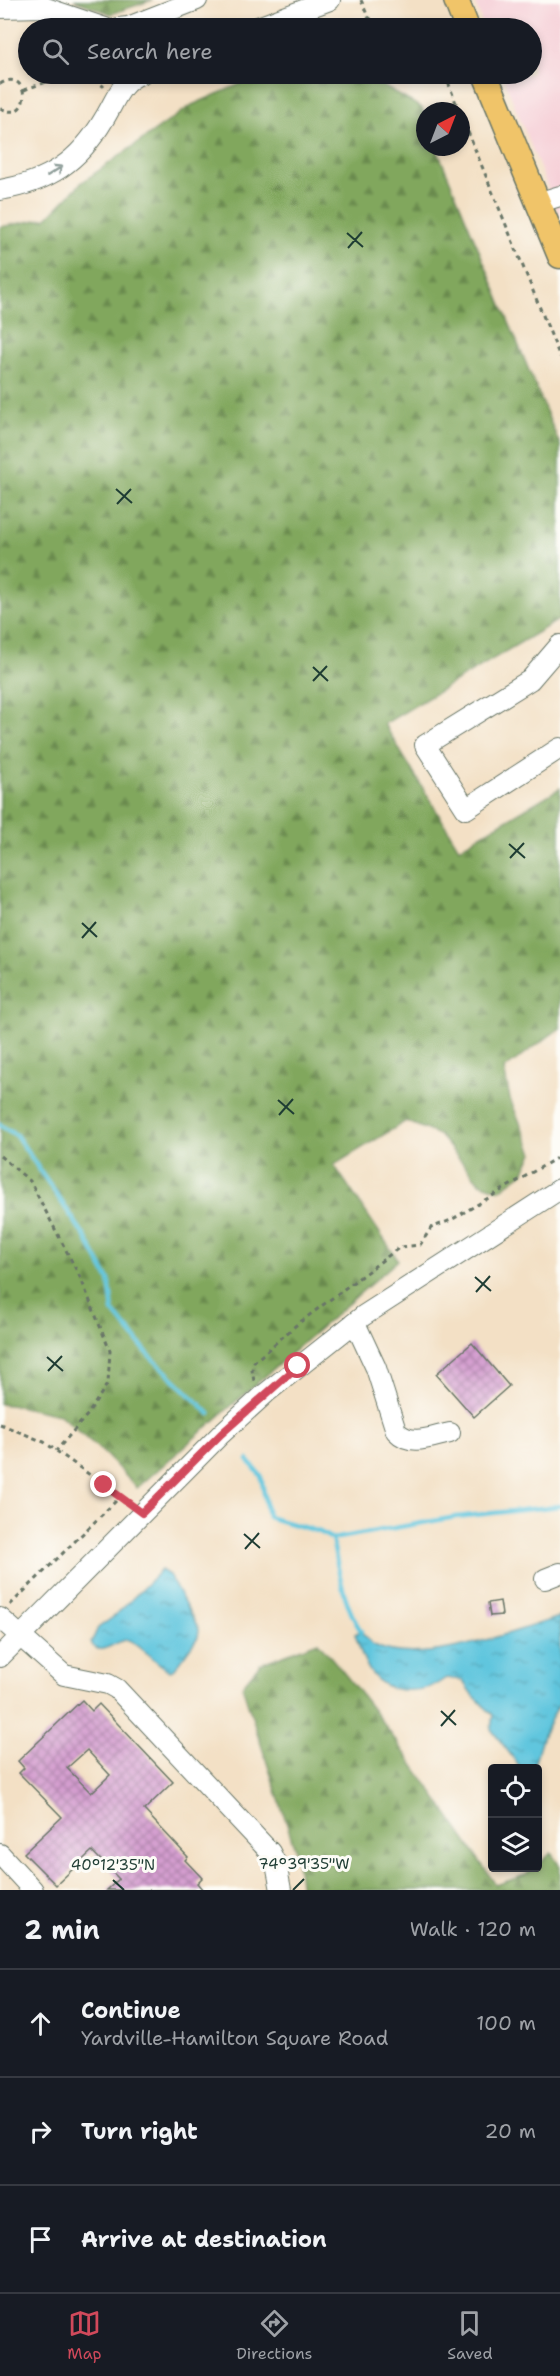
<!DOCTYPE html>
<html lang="en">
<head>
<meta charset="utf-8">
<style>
  body { margin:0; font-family:"Shantell Sans",sans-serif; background:#20242c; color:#f1f3f6 }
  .controls { position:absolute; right:18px; bottom:18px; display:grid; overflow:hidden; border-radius:6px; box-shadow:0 3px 9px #0003 }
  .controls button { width:54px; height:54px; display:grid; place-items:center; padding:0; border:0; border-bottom:2px solid #363941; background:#171b24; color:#f1f3f6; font:30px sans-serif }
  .compass { position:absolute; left:416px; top:102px; width:54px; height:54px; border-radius:50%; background:#171b24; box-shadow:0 3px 9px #0003; rotate:42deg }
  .stop { position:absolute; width:18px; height:18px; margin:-14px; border:4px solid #d1495b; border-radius:50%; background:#fff }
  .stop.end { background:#d1495b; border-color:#fff; box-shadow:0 2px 6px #0008 }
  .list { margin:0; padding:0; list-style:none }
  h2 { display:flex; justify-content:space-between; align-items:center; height:78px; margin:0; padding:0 24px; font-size:26px }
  h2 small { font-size:20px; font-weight:400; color:#9ea1a6 }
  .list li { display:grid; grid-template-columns:39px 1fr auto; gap:18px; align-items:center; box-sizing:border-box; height:108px; padding:0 24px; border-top:2px solid #363941 }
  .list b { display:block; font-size:22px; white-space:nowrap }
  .list p { margin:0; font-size:20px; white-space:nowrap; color:#9ea1a6 }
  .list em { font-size:20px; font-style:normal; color:#9ea1a6 }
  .icon { flex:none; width:33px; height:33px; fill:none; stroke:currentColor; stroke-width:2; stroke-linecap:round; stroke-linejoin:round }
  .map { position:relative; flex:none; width:560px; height:1890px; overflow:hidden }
  .search { position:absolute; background:#171b24; box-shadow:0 3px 9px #0003; left:18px; right:18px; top:18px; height:66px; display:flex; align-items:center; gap:15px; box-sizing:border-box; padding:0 21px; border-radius:33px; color:#9ea1a6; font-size:22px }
  .sheet { height:402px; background:#171b24 }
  nav { display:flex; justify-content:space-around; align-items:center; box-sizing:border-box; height:84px; border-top:2px solid #363941; background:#171b24; font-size:16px; color:#9ea1a6 }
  nav a { display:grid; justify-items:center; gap:3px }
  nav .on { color:#d1495b }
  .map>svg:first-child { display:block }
  .built { fill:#f6cfd7 }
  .forest { fill:url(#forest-firs); stroke:#507248; stroke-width:1.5 }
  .water { fill:url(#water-ripples); stroke:#408289; stroke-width:1.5 }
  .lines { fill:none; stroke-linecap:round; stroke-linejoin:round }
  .stream { stroke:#61c6de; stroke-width:4.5 }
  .building { fill:url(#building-cross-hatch); fill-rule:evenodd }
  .minor-casing { stroke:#697667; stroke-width:22 }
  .major-casing { stroke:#697667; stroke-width:27 }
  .path { stroke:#697667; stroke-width:3; stroke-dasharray:4.5 4.5; stroke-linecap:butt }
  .minor { stroke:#fff; stroke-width:20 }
  .major { stroke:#f0c469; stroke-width:24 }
  .oneway { stroke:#8f9e9a }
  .route { stroke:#d1495b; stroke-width:8 }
  .ticks { fill:none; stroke:#1f3d34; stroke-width:2 }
  .ticks-label { font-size:15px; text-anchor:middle; fill:#1f3d34; stroke:#fdfcf7; stroke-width:6; stroke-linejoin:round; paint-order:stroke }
</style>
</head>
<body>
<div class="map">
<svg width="560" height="1890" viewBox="0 0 560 1890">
  <defs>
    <pattern id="forest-firs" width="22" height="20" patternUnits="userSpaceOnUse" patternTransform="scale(1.5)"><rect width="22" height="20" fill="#81a75d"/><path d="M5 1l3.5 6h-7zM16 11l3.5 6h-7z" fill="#69894e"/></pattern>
    <pattern id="water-ripples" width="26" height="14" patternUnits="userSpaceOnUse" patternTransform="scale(1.5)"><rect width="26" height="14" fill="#61c6de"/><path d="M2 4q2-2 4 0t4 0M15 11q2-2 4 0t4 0" fill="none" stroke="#4fa2b5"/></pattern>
    <pattern id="building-cross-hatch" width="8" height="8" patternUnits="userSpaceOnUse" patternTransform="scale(1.5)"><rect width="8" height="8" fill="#d49dcf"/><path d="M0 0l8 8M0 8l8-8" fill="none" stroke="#ab81a9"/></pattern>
  </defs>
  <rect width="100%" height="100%" fill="#fdfcf7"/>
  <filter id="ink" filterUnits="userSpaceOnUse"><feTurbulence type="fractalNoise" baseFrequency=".0167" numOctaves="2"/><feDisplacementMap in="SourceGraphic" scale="12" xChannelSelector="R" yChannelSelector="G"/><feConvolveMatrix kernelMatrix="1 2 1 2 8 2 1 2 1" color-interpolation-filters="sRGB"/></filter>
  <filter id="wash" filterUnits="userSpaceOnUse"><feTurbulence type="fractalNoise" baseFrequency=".008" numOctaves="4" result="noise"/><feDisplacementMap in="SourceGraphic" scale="24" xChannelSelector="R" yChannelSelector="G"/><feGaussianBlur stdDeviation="1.35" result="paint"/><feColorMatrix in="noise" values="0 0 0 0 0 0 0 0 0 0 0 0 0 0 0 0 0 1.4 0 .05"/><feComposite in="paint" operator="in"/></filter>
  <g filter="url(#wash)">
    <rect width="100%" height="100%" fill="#f3e0c5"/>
    <path class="built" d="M474,0H560V218L502,74H532V28H484Z"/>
    <path class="forest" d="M74,0H152L111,14Z
      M263,74H301L376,82L422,108L425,117V147H436L560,445V619L384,724L459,848L560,788V1028L504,1069L510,1099L533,1153L523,1173L500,1190L480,1183L439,1135L406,1121L334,1165L398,1260L137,1488L106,1455L60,1415L17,1406L0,1404V227L47,218L81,183L192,105Z
      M318,1642C384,1718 439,1802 496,1885L525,1875L534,1868H538V1865L551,1853L560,1866V1890H301L295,1849L242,1686L260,1664Z"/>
    <path class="water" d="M161,1570L169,1575L199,1629L198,1637L175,1669L170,1671C158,1665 136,1641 128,1640C116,1639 100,1659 91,1643L98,1628L116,1615Z
      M560,1617V1702L543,1735L533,1768H521L491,1729L493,1715L471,1693L462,1680L446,1678C426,1694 389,1696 372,1674C364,1664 359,1647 355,1634L361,1631C365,1636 369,1642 374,1645C420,1669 513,1631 560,1617Z"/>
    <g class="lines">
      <path class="stream" d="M0,1125L16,1135L84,1235L109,1280L113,1311L149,1355L210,1414
        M248,1460L261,1476L268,1517L320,1532L332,1539C339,1570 343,1604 361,1631
        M332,1539L456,1517L560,1506"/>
    </g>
    <g id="blocks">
      <path class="building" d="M472,1343L509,1386L474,1417L436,1374Z
        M500,1601L502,1615L490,1616L488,1603Z
        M82,1700L92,1711L99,1704L173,1782L144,1810L188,1857L185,1860L202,1878L197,1883L203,1890H107L119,1879L92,1851L56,1885L24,1853L62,1817L19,1773L24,1768L18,1761ZM87,1750L110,1775L91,1793L67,1768Z"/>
    </g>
  </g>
  <g filter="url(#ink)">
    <use href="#blocks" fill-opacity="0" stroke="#697667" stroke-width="1.5"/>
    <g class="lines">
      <g class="minor-casing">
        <path id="minor" d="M0,8L43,7L105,28
          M118,28L128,27L197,0
          M255,28L330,0
          M0,190C48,182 79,162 104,119C115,102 120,81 141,74
          M537,203L560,196
          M560,645L530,680L425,745L466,809L560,748
          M355,1323L376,1368L396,1431C411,1447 431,1437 450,1433
          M545,1579L560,1573
          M0,1618L64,1675L108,1684L117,1689L270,1852L276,1864L281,1890
          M0,1657L221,1434L266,1393L363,1316L560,1189
          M0,1854L33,1890"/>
      </g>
      <g class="major-casing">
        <path id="major" d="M456,0L467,28
          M485,74L560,256"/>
      </g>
      <path class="path" d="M361,0L368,17L384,28
        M87,74L103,86L104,85
        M445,74L459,111
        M0,84C30,65 33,126 0,108
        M24,90L68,74
        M461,115L560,357
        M0,1156L30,1181L81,1279L110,1351L108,1383L88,1414L56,1451
        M254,1381L252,1370L254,1362L295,1326L400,1247L420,1245L431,1228L451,1220L560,1156
        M0,1424L44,1442L129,1503
        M10,1605L120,1497"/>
      <use href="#minor" class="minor"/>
      <use href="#major" class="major"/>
    </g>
    <defs><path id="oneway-shaft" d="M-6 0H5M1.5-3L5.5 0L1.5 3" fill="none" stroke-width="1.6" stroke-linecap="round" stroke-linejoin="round" transform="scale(1.5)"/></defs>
    <use class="oneway" href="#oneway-shaft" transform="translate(55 171) rotate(-32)"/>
  </g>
  <g class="lines" filter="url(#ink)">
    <path class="route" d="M104,1485L142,1513L221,1434L298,1366"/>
  </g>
  <path class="ticks" d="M347,233L363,247M348,248L362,232M116,489L132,503M117,504L131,489M313,667L328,681M313,681L327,666M509,844L525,858M510,858L524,843M82,923L97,937M82,938L96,922M278,1100L294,1114M279,1115L293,1099M475,1277L491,1291M476,1292L490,1276M47,1357L63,1371M48,1371L62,1356M244,1534L260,1548M245,1549L259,1533M441,1711L456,1725M441,1726L455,1710M113,1880L124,1890M293,1890L304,1879"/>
  <g class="ticks-label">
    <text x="304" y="1869">74°39'35"W</text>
    <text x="113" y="1870">40°12'35"N</text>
  </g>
</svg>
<div class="controls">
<button><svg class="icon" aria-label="locate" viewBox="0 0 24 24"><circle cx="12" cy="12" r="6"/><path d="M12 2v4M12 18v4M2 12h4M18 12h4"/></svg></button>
<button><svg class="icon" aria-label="layers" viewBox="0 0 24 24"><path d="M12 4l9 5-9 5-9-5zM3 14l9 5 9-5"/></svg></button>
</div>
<svg class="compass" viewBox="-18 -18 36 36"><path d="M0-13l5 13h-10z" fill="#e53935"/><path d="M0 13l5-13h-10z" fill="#9ea1a6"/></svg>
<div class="stop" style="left:298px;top:1366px"></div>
<div class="stop end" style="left:104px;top:1485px"></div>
<div class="search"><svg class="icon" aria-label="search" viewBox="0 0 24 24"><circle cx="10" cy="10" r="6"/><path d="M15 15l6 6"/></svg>Search here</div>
</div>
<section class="sheet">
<h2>2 min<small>Walk · 120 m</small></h2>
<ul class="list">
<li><svg class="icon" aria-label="ahead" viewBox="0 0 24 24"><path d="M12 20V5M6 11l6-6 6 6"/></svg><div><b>Continue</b><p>Yardville-Hamilton Square Road</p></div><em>100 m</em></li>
<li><svg class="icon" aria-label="right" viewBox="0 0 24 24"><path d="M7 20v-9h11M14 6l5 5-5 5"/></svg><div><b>Turn right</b></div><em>20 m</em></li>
<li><svg class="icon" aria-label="arrive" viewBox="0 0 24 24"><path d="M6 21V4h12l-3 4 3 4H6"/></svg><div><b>Arrive at destination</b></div></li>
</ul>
</section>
<nav>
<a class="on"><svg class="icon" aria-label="map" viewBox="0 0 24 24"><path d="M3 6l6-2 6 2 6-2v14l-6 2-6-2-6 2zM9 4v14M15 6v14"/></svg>Map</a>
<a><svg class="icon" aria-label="directions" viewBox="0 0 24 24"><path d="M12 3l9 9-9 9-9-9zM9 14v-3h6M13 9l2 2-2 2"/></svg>Directions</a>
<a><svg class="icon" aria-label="saved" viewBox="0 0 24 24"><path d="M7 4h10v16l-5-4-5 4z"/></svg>Saved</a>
</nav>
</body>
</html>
